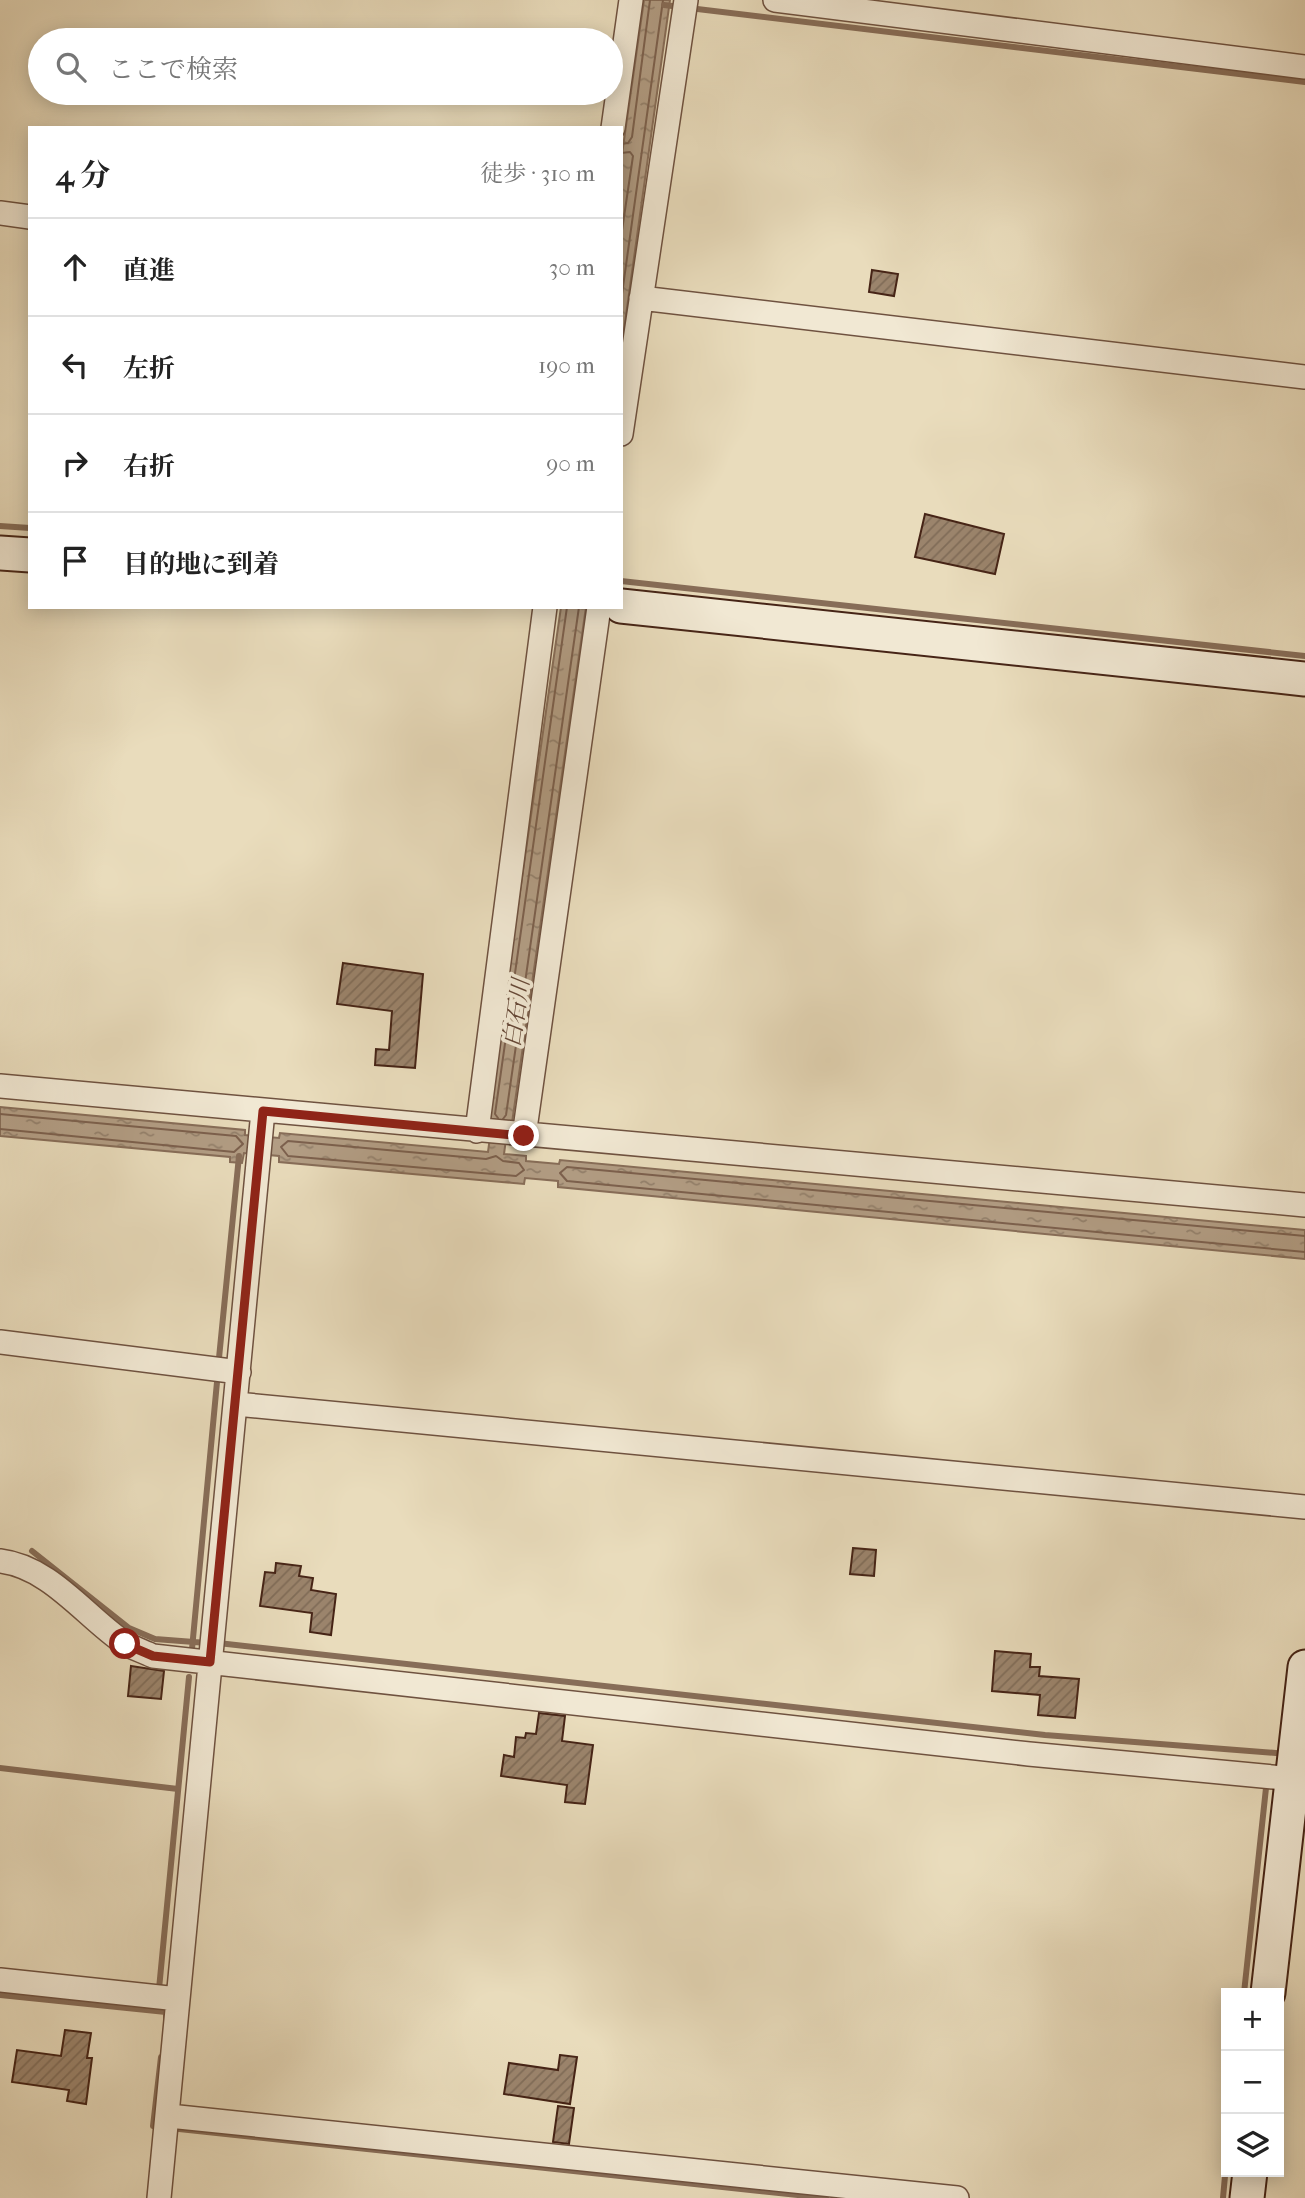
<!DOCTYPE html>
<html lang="ja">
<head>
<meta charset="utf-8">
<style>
  body { margin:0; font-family:"IM FELL French Canon","Noto Serif JP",serif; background:#f6f6f6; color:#222 }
  .controls { position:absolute; right:21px; bottom:21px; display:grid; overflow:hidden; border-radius:0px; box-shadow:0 4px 18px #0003 }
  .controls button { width:63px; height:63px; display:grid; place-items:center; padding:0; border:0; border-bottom:2px solid #e0e0e0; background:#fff; color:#222; font:35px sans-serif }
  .stop { position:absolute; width:21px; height:21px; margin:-16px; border:5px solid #8f2418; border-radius:50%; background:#fff }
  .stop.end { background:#8f2418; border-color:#fff; box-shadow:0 2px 7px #0008 }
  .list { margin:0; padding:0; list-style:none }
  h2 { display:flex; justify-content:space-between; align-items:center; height:91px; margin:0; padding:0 28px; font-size:30px }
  h2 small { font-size:23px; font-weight:400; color:#767676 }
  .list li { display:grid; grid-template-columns:46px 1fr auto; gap:21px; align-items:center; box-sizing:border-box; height:98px; padding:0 28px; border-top:2px solid #e0e0e0 }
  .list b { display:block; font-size:26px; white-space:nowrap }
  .list em { font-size:23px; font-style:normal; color:#767676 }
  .icon { flex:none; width:38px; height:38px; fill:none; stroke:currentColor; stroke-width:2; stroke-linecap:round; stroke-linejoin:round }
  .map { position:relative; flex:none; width:1305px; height:2198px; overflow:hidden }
  .search { position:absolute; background:#fff; box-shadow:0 4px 18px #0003; left:28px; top:28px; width:595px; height:77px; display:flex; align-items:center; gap:18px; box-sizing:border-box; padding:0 24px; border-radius:38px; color:#767676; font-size:26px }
  .panel { position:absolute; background:#fff; box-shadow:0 4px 18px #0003; left:28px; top:126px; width:595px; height:483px; border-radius:0px }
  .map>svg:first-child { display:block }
  .water { fill:url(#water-ripples); stroke:#876d58; stroke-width:2 }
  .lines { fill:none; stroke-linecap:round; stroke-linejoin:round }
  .shore { stroke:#7c604d; stroke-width:2 }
  .stream { stroke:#876d58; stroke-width:6 }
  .building { fill:url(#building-hatch); stroke:#462416; stroke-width:2 }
  .street-casing { stroke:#6f5240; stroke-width:26 }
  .secondary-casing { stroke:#462416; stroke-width:37 }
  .street { stroke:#f1e8d3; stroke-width:23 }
  .secondary { stroke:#f1e8d3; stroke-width:33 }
  .route { stroke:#8f2418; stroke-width:9 }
  .labels { text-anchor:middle; stroke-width:7; stroke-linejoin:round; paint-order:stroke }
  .water-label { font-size:23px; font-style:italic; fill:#664837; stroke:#f1e8d3 }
</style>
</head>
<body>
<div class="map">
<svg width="1305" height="2198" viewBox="0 0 1305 2198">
  <defs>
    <pattern id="water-ripples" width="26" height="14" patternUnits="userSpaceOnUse" patternTransform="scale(1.75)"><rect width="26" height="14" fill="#b29d84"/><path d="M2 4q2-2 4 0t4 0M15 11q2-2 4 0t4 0" fill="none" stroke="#93806b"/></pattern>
    <pattern id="building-hatch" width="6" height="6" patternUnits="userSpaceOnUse" patternTransform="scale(1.75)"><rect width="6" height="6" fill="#9b846c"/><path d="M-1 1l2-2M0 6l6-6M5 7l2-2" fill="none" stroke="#806c58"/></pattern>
  </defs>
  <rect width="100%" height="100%" fill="#e9dcbc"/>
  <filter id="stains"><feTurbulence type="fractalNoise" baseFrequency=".00286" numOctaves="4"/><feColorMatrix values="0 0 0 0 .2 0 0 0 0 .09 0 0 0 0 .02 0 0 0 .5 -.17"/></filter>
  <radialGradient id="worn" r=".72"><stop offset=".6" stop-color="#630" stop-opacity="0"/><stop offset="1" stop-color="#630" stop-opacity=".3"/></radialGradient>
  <path class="water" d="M644,0H670L621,351V161Z
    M561,607H586L512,1123L508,1124L504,1154L526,1156V1161L559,1164L560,1160L1305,1230V1259L558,1187V1181L525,1178L524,1184L279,1162V1156L244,1153L242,1163L230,1162V1157L0,1136V1107L245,1130V1135L279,1138L280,1133L488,1152L492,1122L487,1121Z"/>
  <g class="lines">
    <path class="shore" d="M621,144L628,143L632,137L650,0
      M621,153L630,152L633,156L621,237
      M621,301L663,0
      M0,1114L236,1136L243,1144L234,1152L0,1129
      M498,1118L495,1114L567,607
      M503,1119L506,1115L579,607
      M288,1141L486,1159L496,1156L503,1161L519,1163L524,1170L516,1176L288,1156L281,1147Z
      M1305,1236L567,1167L560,1173L567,1181L1305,1252"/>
    <path class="stream" d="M664,5L1305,82
      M0,526L30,528
      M621,581L1305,656
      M219,1358L239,1156
      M32,1551L129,1628L155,1639L207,1643
      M218,1643L1045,1735L1276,1753
      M192,1649L217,1382
      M0,1768L178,1789
      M159,1989L189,1677
      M1244,1993L1266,1788
      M0,1995L166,2012V2018
      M153,2126L161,2057
      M179,2129L826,2198
      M1223,2198L1226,2165"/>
  </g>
  <path class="building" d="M872,270L898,274L894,296L869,292Z
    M925,514L1004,534L995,574L915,557Z
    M343,963L423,974L415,1068L375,1065L376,1049L389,1050L392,1011L337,1004Z
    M853,1548L876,1550L874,1576L850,1574Z
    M276,1563L301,1566L299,1576L313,1578L311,1590L336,1594L331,1635L310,1632L312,1613L260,1606L265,1572L275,1573Z
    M995,1651L1031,1654L1030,1667H1040L1039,1676L1079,1679L1075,1718L1038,1715L1040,1695L992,1691Z
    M131,1666L164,1671L161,1699L128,1696Z
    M539,1713L565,1716L562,1741L593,1745L585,1804L565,1802L567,1785L501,1776L504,1755L514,1757L516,1737L525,1738L526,1733L536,1734Z
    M65,2030L91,2033L87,2058H92L86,2104L67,2101L69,2090L12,2082L17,2050L61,2056Z
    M560,2055L577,2057L570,2104L504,2094L509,2063L558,2070Z
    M558,2106L574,2108L569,2144L553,2142Z"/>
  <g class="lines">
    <g class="street-casing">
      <path id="street" d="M775,0L1305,67
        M613,128L631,0
        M0,213L30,217
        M641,298L1305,377
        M621,434L686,0
        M0,1086L1305,1205
        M477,1131L545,607
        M524,1136L599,607
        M0,1342L239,1372
        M236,1404L1305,1507
        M0,1561C50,1567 84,1615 123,1642C132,1648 143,1651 153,1656L1029,1754L1305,1780
        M0,1980L178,1999
        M169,2116L957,2198
        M159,2198L263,1111"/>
    </g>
    <g class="secondary-casing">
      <path id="secondary" d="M0,553L30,555
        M621,606L1305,679
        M1268,1993L1305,1667
        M1247,2198L1250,2172"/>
    </g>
    <use href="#street" class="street"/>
    <use href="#secondary" class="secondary"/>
  </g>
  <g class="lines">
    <path class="route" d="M125,1644L153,1656L210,1662L263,1111L524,1136"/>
  </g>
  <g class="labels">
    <g class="water-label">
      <text transform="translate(516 1013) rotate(-82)" y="8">白石川</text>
    </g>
  </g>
  <rect width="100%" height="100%" filter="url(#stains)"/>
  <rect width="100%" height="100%" fill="url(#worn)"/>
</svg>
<div class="controls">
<button>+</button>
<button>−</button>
<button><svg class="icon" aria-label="layers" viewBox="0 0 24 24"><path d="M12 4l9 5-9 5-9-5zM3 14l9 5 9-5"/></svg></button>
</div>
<div class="stop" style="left:125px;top:1644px"></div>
<div class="stop end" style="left:524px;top:1136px"></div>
<div class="search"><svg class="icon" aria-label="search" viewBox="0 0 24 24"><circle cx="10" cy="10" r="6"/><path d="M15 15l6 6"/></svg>ここで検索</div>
<section class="panel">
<h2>4 分<small>徒歩 · 310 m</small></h2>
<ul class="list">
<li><svg class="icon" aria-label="ahead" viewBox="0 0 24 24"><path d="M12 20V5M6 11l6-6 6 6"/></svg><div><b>直進</b></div><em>30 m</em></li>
<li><svg class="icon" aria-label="left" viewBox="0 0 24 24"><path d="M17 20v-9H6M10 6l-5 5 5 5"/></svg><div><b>左折</b></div><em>190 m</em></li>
<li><svg class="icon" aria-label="right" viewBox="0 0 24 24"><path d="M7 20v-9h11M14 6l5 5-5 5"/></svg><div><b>右折</b></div><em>90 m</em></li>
<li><svg class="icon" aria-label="arrive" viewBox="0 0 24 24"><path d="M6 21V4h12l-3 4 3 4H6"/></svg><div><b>目的地に到着</b></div></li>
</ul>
</section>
</div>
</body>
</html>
